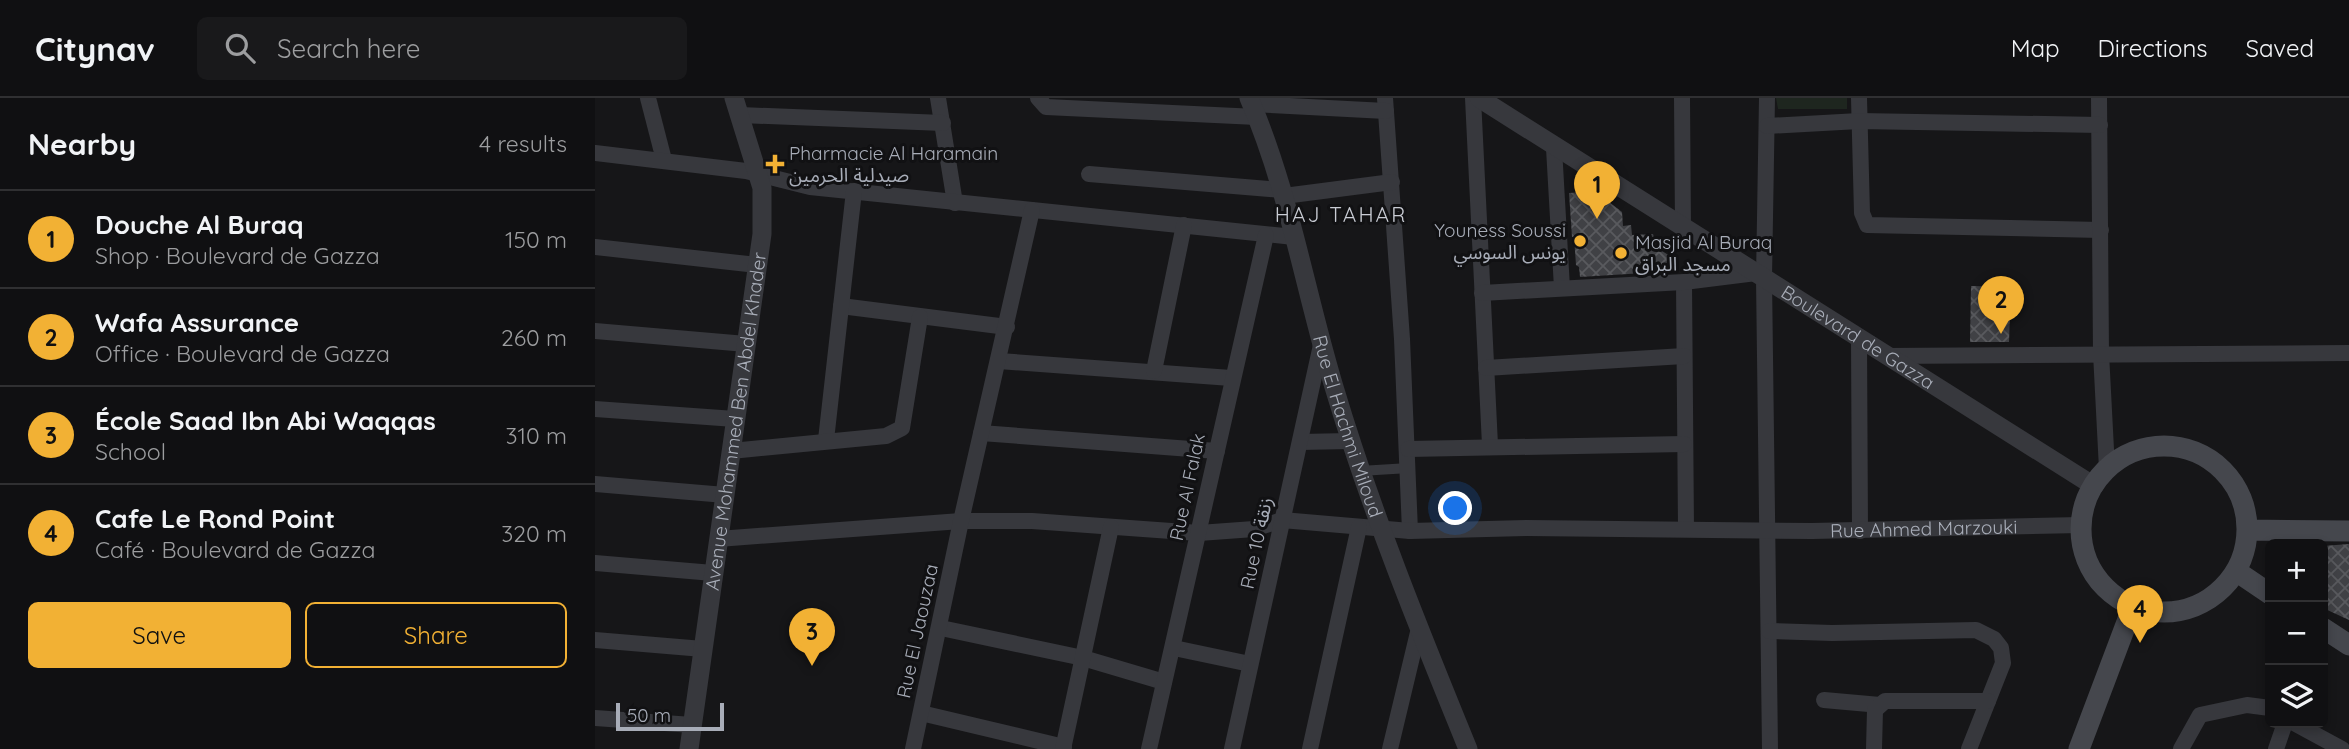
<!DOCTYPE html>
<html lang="en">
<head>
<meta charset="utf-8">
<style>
  body { margin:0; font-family:Quicksand,"Noto Sans Arabic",sans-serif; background:#19191b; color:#f1f3f6 }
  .controls { position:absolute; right:21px; bottom:21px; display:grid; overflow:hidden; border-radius:10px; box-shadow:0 4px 10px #0003 }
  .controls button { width:63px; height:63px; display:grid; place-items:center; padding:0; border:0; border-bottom:2px solid #303032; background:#101012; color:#f1f3f6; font:35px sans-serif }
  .scale { position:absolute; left:21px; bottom:18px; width:108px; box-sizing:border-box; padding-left:7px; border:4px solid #a8adb8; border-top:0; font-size:19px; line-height:24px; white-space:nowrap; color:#a8adb8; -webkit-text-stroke:5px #111113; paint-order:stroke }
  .you { position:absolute; left:861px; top:411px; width:24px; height:24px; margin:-18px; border:5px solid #fff; border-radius:50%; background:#1a73e8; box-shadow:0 0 0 10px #1a73e833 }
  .badge { display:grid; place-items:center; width:46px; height:46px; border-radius:50%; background:#f2b134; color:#111; font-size:23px; font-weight:700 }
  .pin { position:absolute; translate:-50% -58px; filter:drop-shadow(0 2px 4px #0008) }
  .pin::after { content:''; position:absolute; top:37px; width:24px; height:21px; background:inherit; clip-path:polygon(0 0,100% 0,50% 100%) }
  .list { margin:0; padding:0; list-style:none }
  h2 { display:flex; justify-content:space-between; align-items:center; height:91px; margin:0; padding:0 28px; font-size:30px }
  h2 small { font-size:23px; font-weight:400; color:#9c9d9f }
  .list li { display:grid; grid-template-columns:46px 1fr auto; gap:21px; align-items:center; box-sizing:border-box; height:98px; padding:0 28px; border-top:2px solid #303032 }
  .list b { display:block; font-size:26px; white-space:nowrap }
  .list p { margin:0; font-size:23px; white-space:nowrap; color:#9c9d9f }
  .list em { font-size:23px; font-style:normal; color:#9c9d9f }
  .actions { display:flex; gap:14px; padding:21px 28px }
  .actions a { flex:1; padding:16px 0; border:2px solid #f2b134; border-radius:10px; text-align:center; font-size:24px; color:#f2b134 }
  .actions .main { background:#f2b134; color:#111 }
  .icon { flex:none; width:38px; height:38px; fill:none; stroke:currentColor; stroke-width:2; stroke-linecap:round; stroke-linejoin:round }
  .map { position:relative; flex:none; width:1754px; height:651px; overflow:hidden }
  header { display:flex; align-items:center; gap:42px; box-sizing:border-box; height:98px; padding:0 35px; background:#101012; border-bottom:2px solid #303032 }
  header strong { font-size:33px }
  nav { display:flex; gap:38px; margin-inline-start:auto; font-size:24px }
  .search { width:490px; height:63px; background:#19191b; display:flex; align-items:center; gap:18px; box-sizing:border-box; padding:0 24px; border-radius:10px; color:#9c9d9f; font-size:26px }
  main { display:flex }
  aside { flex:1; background:#101012 }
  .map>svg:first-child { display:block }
  .garden { fill:#1e261f }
  .building { fill:url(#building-cross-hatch) }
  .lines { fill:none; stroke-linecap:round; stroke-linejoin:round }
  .pedestrian { stroke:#37383d; stroke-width:10 }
  .minor { stroke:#37383d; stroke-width:16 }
  .tertiary { stroke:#37383d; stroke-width:19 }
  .secondary { stroke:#45474d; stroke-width:21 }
  .poi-dot { fill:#f2b134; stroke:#111113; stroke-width:2.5 }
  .labels { text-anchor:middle; stroke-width:6; stroke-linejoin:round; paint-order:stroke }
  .poi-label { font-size:19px; fill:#a8adb8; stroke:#111113; text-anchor:start }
  .street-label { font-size:19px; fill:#a8adb8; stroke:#111113 }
  .neighbourhood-label { font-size:21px; letter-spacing:2px; fill:#c9ccd4; stroke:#111113 }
</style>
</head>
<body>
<header>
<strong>Citynav</strong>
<div class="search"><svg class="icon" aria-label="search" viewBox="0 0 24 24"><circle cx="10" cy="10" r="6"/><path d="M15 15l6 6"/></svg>Search here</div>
<nav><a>Map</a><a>Directions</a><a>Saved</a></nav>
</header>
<main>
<aside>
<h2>Nearby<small>4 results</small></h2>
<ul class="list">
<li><span class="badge">1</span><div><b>Douche Al Buraq</b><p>Shop · Boulevard de Gazza</p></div><em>150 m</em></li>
<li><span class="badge">2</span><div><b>Wafa Assurance</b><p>Office · Boulevard de Gazza</p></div><em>260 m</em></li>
<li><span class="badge">3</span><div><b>École Saad Ibn Abi Waqqas</b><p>School</p></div><em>310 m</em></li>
<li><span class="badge">4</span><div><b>Cafe Le Rond Point</b><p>Café · Boulevard de Gazza</p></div><em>320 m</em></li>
</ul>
<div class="actions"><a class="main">Save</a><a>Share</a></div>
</aside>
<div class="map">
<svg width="1754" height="651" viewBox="0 0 1754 651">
  <defs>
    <pattern id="building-cross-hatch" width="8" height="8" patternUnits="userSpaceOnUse" patternTransform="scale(1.75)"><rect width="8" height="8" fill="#404145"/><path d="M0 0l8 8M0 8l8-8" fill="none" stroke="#595a5e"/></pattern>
  </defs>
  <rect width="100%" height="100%" fill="#161618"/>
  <path class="garden" d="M1181,0H1252V11H1183Z"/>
  <path class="building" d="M1000,93L1027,114L1028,128L1036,127L1037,137L1058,136L1062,150L1080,161L1081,173L985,179L984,169L981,167L979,139H977L974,95Z
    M1376,188L1416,189L1414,244H1375Z
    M1754,446V522L1728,510V448Z"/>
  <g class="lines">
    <path class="pedestrian" d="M765,373L814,370"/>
    <g class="minor">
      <path d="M53,0L69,62"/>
      <path d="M343,0L360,105"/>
      <path d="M443,0L451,9L662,19"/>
      <path d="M790,0L807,241L815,433"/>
      <path d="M878,0L895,347"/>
      <path d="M1087,0L1088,130"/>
      <path d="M1172,0L1169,180L1175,651"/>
      <path d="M1264,0L1267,115L1272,127L1506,132"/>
      <path d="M1504,0L1506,255L1512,371"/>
      <path d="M656,6L791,13"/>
      <path d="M145,17L348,25"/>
      <path d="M1172,28L1264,23L1505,27"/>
      <path d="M959,50L967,190"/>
      <path d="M0,55L151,73L215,89L699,139"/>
      <path d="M494,76L686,92"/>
      <path d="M689,98L797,84"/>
      <path d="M0,149L162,167"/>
      <path d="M1089,184L1091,431"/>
      <path d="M887,195L1089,184L1161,175"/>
      <path d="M246,208L412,229"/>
      <path d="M0,233L151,246"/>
      <path d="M1264,242L1265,433"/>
      <path d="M1291,258L1754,255"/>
      <path d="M404,263L636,280"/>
      <path d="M891,270L1089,258"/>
      <path d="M559,273L589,127"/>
      <path d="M0,311L140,321"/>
      <path d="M386,335L622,353"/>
      <path d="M231,342L259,93"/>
      <path d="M705,344L755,343"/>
      <path d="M813,351L1089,346"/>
      <path d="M136,353L291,338L307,330L325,219"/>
      <path d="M0,386L130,397"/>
      <path id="s1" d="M123,441L366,423H437L604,435L659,431L687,422L815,433L932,430L1217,433L1486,427"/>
      <path d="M0,465L118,475"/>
      <path d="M346,530L488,560L569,584"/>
      <path d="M1174,533L1237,535L1381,532L1399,541L1406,550L1408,565L1374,651"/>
      <path d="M0,542L108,551"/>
      <path d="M579,550L655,566"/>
      <path d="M1229,602L1285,607"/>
      <path d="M326,615L469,649"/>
      <path d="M0,620L97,627"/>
      <path d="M1699,625L1747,651"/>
      <path d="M318,651L366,423L437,112"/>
      <path d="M468,651L516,429"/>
      <path d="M554,651L671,137"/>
      <path d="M637,651L726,247"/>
      <path d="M715,651L764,429"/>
      <path d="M795,651L824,530"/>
      <path d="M1279,651L1280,612L1290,603H1393"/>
      <path d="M1586,651L1605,617L1652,607L1675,610"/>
      <path d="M1681,651L1690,625"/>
    </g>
    <g class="tertiary">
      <path id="s2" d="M654,0C694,92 710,193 739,289C776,413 824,531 873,651"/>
      <path id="s3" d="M884,0L1499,388"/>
      <path id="s4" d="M94,651L167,136V90L139,0"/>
    </g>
    <path class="secondary" d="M1486 431a83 83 0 1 1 166 0a83 83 0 1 1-166 0Z
      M1652,432L1754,433
      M1641,473L1675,496
      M1728,530L1754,547
      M1484,651L1538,508"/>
  </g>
  <g class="poi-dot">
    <path d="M176.5 55.5h7v7h7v7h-7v7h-7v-7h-7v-7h7z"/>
    <circle cx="985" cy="143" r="7"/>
    <circle cx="1026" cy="155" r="7"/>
  </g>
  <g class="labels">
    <g class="poi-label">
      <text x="194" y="62">Pharmacie Al Haramain<tspan x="194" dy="22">صيدلية الحرمين</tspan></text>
      <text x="971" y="139" text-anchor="end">Youness Soussi<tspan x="971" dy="22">يونس السوسي</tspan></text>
      <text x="1040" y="151">Masjid Al Buraq<tspan x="1040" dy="22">مسجد البراق</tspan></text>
    </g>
    <g class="street-label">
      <text dy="7" stroke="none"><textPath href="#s3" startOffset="448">Boulevard de Gazza</textPath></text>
      <text dy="7" stroke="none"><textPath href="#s4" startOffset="331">Avenue Mohammed Ben Abdel Khader</textPath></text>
      <text dy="7" stroke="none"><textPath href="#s2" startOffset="343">Rue El Hachmi Miloud</textPath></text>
      <text transform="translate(592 389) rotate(-78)" y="7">Rue Al Falak</text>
      <text dy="7" stroke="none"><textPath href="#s1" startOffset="1209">Rue Ahmed Marzouki</textPath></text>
      <text transform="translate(661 445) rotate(-78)" y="7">Rue 10 زنقة</text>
      <text transform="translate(322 533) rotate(-78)" y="7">Rue El Jaouzaa</text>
    </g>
    <g class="neighbourhood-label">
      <text x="746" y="124">HAJ TAHAR</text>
    </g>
  </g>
</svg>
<div class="controls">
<button>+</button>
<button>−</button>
<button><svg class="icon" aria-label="layers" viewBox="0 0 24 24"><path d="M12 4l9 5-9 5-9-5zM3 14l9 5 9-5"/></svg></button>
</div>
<div class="scale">50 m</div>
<div class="you"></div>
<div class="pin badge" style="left:1002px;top:121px">1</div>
<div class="pin badge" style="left:1406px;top:236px">2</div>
<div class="pin badge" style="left:217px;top:568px">3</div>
<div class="pin badge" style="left:1545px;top:545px">4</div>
</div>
</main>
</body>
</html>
